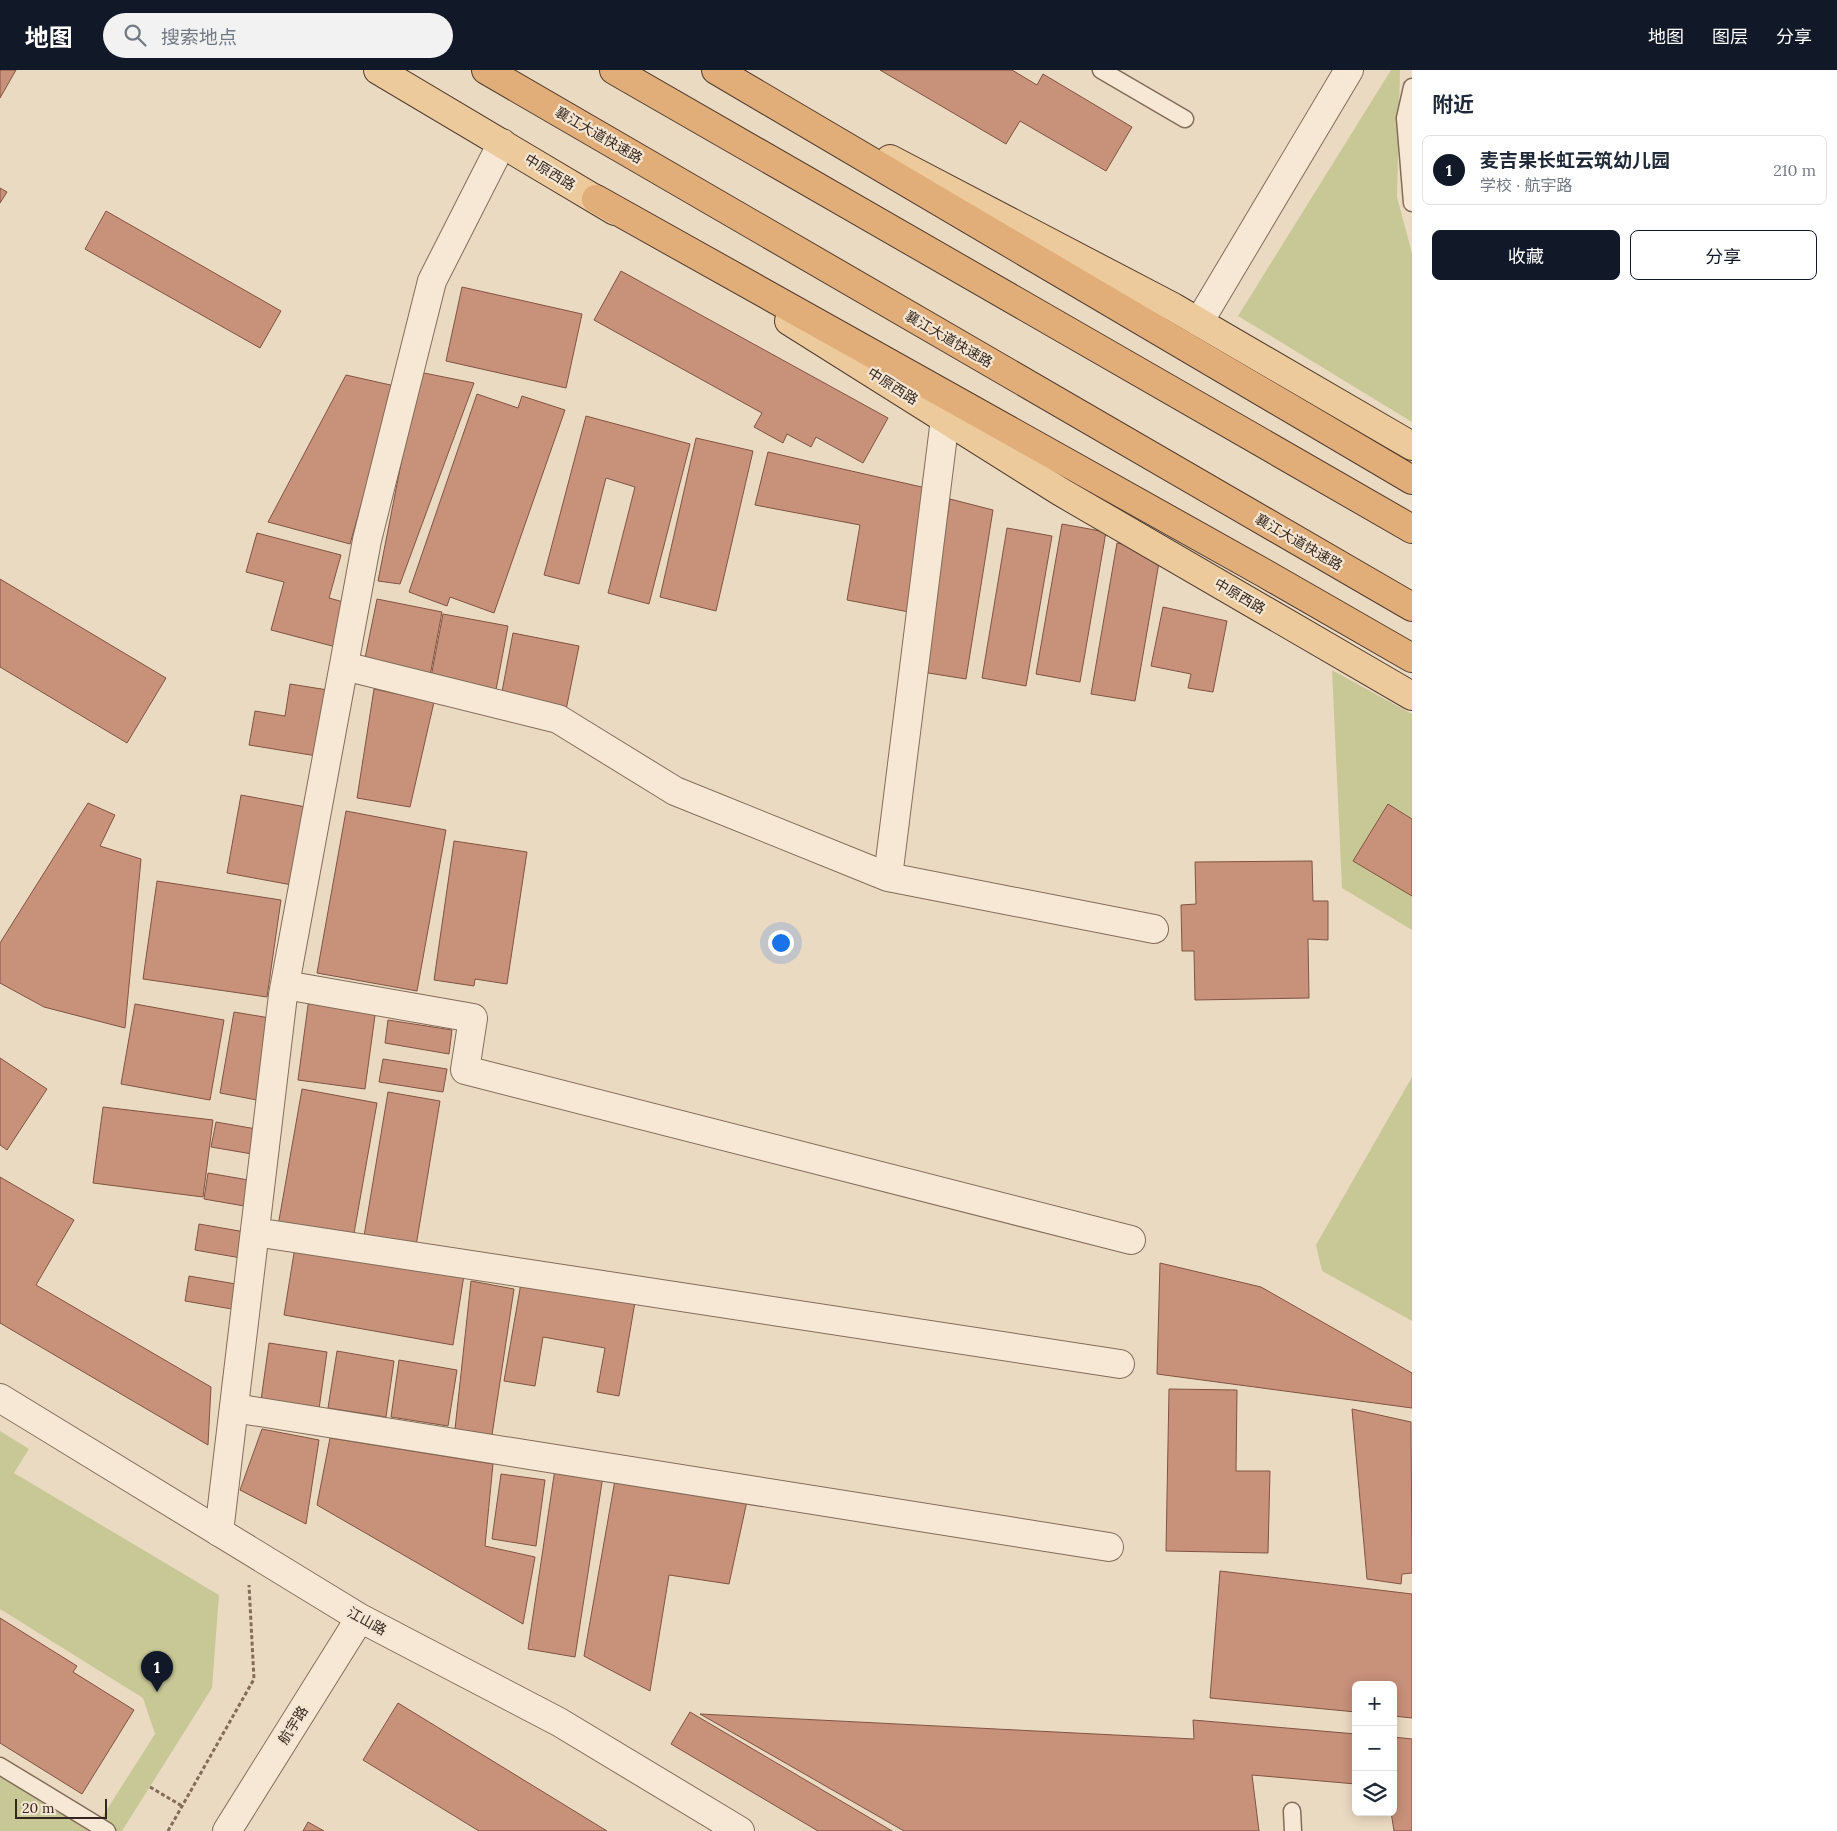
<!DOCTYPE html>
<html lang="zh">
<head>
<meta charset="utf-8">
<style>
  body { margin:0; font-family:Lora,"Noto Sans SC",serif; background:#f2f2f3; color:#1f2937 }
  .controls { position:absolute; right:15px; bottom:15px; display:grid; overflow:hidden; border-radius:8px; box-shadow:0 2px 12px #0003 }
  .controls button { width:45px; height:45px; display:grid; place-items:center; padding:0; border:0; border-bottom:1px solid #e0e1e3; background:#fff; color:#1f2937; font:25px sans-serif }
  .scale { position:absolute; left:15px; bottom:12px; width:92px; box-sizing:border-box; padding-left:5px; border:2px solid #34261e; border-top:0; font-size:14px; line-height:18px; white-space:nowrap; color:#34261e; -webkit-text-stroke:4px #f3e5d1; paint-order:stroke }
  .you { position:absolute; left:780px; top:872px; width:18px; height:18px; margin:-12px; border:4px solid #fff; border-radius:50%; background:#1a73e8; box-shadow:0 0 0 8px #1a73e833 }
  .badge { display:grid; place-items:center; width:32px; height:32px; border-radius:50%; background:#111827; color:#fff; font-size:16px; font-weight:700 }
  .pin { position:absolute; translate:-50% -41px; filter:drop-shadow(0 1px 2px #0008) }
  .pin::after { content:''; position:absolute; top:26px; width:18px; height:15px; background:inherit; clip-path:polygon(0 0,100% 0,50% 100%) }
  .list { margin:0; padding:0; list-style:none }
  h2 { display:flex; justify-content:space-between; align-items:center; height:65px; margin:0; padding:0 20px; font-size:21px }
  h2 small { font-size:16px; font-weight:400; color:#747a83 }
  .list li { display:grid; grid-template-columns:32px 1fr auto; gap:15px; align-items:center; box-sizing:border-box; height:70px; margin:0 10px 10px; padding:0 10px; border:1px solid #e0e1e3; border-radius:8px }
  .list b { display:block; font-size:19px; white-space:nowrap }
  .list p { margin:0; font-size:16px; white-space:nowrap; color:#747a83 }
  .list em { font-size:16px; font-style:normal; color:#747a83 }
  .actions { display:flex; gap:10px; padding:15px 20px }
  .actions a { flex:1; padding:11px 0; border:1px solid #111827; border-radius:8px; text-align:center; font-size:18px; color:#111827 }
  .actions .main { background:#111827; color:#fff }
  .icon { flex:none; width:28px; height:28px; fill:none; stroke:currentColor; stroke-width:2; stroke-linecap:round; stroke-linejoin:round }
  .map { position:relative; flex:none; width:1412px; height:1761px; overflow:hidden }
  header { display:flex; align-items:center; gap:30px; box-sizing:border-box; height:70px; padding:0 25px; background:#111827; color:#fff }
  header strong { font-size:24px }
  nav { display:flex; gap:28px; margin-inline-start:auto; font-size:18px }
  .search { width:350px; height:45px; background:#f2f2f3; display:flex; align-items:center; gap:12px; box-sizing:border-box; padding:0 18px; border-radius:28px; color:#747a83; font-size:19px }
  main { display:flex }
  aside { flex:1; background:#fff }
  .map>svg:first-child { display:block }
  .green { fill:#c8c897 }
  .building { fill:#c7917a; stroke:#815442 }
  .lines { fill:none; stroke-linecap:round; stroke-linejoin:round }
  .service-casing { stroke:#836c5a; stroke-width:19 }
  .minor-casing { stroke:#836c5a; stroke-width:30 }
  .tertiary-casing { stroke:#836c5a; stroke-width:30 }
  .primary-casing { stroke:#513b2e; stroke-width:30 }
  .trunk-casing { stroke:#513b2e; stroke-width:30 }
  .path { stroke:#836c5a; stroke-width:3; stroke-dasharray:4 2.5; stroke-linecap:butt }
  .service { stroke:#f6e8d4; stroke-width:16 }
  .minor { stroke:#f6e8d4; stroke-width:28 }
  .tertiary { stroke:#f6e8d4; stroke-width:28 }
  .primary { stroke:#ecca9b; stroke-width:28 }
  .trunk { stroke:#e1ad79; stroke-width:28 }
  .labels { text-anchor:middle; stroke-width:4.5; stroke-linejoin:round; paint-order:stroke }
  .street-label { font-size:14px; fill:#34261e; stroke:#f3e5d1 }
</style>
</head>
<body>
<header>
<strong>地图</strong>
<div class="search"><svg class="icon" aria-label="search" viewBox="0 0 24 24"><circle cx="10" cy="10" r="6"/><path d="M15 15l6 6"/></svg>搜索地点</div>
<nav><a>地图</a><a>图层</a><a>分享</a></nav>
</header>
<main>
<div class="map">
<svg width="1412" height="1761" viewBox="0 0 1412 1761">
  <rect width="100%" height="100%" fill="#ebdac2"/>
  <path class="green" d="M1391,0H1400L1397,127L1412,183V352L1238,246Z
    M1332,600L1412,644V860L1342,818Z
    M1412,1007V1251L1322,1201L1316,1175Z
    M0,1361L29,1379L14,1403L219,1525L212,1618L122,1761H0V1696L97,1755L155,1664L143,1628L0,1539Z"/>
  <path class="building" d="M0,0H16L0,28Z
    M880,0H1012L1037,15L1043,4L1132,57L1106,101L1020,51L1006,74Z
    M0,118L7,122L0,133Z
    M106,141L281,241L260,278L85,179Z
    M621,201L888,348L863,393L816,367L811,377L787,364L783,373L754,357L762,343L594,250Z
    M462,217L582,244L566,318L446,291Z
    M419,302L474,313L400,514L378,511Z
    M346,305L395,316L350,474L268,452Z
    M477,324L518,338L522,326L565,340L494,543L450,527L447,536L409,522Z
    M586,346L690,374L649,534L608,523L635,417L606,408L579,514L544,505Z
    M696,368L753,381L716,541L660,527Z
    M768,382L926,418L909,542L847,530L860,455L755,435Z
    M950,429L993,440L966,609L922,602Z
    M1062,454L1106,462L1080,612L1036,604Z
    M1007,458L1052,466L1026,616L982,608Z
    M257,463L341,485L329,528L347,533L336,577L271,560L284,512L246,502Z
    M1117,473L1161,481L1135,631L1091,624Z
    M0,509L166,608L127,673L0,597Z
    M377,529L442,542L430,606L364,593Z
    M1163,537L1227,551L1213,622L1188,618L1191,604L1151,596Z
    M443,544L508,556L496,620L431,607Z
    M513,563L579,576L566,640L501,627Z
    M290,614L328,620L317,686L249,675L255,641L285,646Z
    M374,619L434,632L410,737L357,728Z
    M241,725L306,737L292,815L227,803Z
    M88,733L115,745L100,776L141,789L125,958L44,937L0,913V873Z
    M1388,734L1412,749V826L1353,791Z
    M346,741L446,760L417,921L317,903Z
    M454,771L527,782L507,914L475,909L474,916L434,910Z
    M1312,791L1313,831H1328V870L1308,869L1309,928L1195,930L1194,881H1182L1181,835L1196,834L1195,792Z
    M157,811L281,830L267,927L143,909Z
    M309,928L376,938L365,1019L298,1010Z
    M135,934L224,950L210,1030L121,1014Z
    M234,942L276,949L262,1031L220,1023Z
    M388,950L452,960L449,984L385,973Z
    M0,988L47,1019L7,1080L0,1075Z
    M383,989L447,999L443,1022L379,1012Z
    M302,1019L377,1033L353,1169L278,1156Z
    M388,1022L440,1031L416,1176L364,1166Z
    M103,1037L213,1050L203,1127L93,1113Z
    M216,1052L262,1060L258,1085L211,1077Z
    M208,1103L254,1111L250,1137L204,1129Z
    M0,1107L74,1150L36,1215L211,1317L208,1375L0,1253Z
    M199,1154L245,1162L241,1188L195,1180Z
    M295,1177L464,1205L453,1275L284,1245Z
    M1160,1193L1261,1217L1412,1303V1338L1157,1304Z
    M189,1206L236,1214L232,1239L185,1231Z
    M471,1211L514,1219L492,1365L455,1359Z
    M521,1213L635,1232L619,1326L597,1322L605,1278L543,1267L535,1316L504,1311Z
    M269,1273L327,1282L319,1339L261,1330Z
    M337,1281L394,1291L386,1347L328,1338Z
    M399,1290L457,1300L448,1356L391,1347Z
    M1169,1319L1237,1320L1236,1401H1270L1268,1483L1166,1481Z
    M1352,1339L1411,1352L1412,1503L1402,1504L1401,1514L1367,1509Z
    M262,1359L319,1370L306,1454L240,1420Z
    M330,1368L493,1394L485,1476L535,1487L523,1554L317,1435Z
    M555,1399L603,1406L575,1587L528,1579Z
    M501,1404L545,1410L536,1476L492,1469Z
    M615,1410L747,1431L729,1514L669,1505L650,1621L584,1586Z
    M1220,1501L1412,1524V1648L1393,1646V1615H1356V1642L1210,1628Z
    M0,1548L77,1596L73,1602L134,1640L82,1724L0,1673Z
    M398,1633L607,1761H479L363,1690Z
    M690,1642L892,1761H818L671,1674Z
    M700,1644L1194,1669L1193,1650L1356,1664V1714L1252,1705L1259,1761H904Z
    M1393,1667L1412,1669V1761H1394L1391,1742H1393Z
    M308,1752L324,1761H303Z"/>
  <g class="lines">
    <g class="service-casing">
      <path id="service" d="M1101,0L1185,49
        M1412,17L1405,48L1412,133
        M0,1696L107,1761
        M1292,1741L1293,1761"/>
    </g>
    <g class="minor-casing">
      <path id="minor" d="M945,349L888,807L1154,859
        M344,596L558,649L675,721L888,807
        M285,915L473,948L465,1000L1131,1170
        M255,1162L1120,1294
        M234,1338L1109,1477
        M219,1462L283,925L367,470L432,211L502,73"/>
    </g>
    <g class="tertiary-casing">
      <path id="tertiary" d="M1199,252L1349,0
        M0,1328L360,1548L559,1652L740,1761
        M227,1761L360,1548"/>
    </g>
    <g class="primary-casing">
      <path id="primary" d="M378,0L615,141
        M890,89L1173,237L1412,376
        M789,251L1061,422L1412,626"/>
    </g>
    <g class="trunk-casing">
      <path id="trunk" d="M486,0L1412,537
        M614,0L1412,459
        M716,0L1412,410
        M596,129L1264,503L1412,588"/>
    </g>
    <path class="path" d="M150,1717L182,1736
      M168,1761L254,1609L249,1515"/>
    <use href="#service" class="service"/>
    <use href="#minor" class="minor"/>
    <use href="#tertiary" class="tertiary"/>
    <use href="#primary" class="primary"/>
    <use href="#trunk" class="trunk"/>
  </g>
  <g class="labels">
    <g class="street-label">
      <text transform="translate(599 65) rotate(30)" y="5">襄江大道快速路</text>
      <text transform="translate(550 102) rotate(31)" y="5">中原西路</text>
      <text transform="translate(949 269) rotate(30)" y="5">襄江大道快速路</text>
      <text transform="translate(893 316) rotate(32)" y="5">中原西路</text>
      <text transform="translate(1299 472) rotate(30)" y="5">襄江大道快速路</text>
      <text transform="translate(1240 526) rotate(30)" y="5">中原西路</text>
      <text transform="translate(367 1551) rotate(29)" y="5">江山路</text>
      <text transform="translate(293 1655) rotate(-58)" y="5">航宇路</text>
    </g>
  </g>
</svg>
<div class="controls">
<button>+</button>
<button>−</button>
<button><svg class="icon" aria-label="layers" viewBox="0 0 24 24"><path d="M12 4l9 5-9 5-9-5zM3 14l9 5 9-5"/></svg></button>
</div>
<div class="scale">20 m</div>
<div class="you"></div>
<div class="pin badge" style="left:157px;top:1622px">1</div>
</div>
<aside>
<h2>附近<small></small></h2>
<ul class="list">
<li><span class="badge">1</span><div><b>麦吉果长虹云筑幼儿园</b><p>学校 · 航宇路</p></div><em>210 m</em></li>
</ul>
<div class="actions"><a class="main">收藏</a><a>分享</a></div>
</aside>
</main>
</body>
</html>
